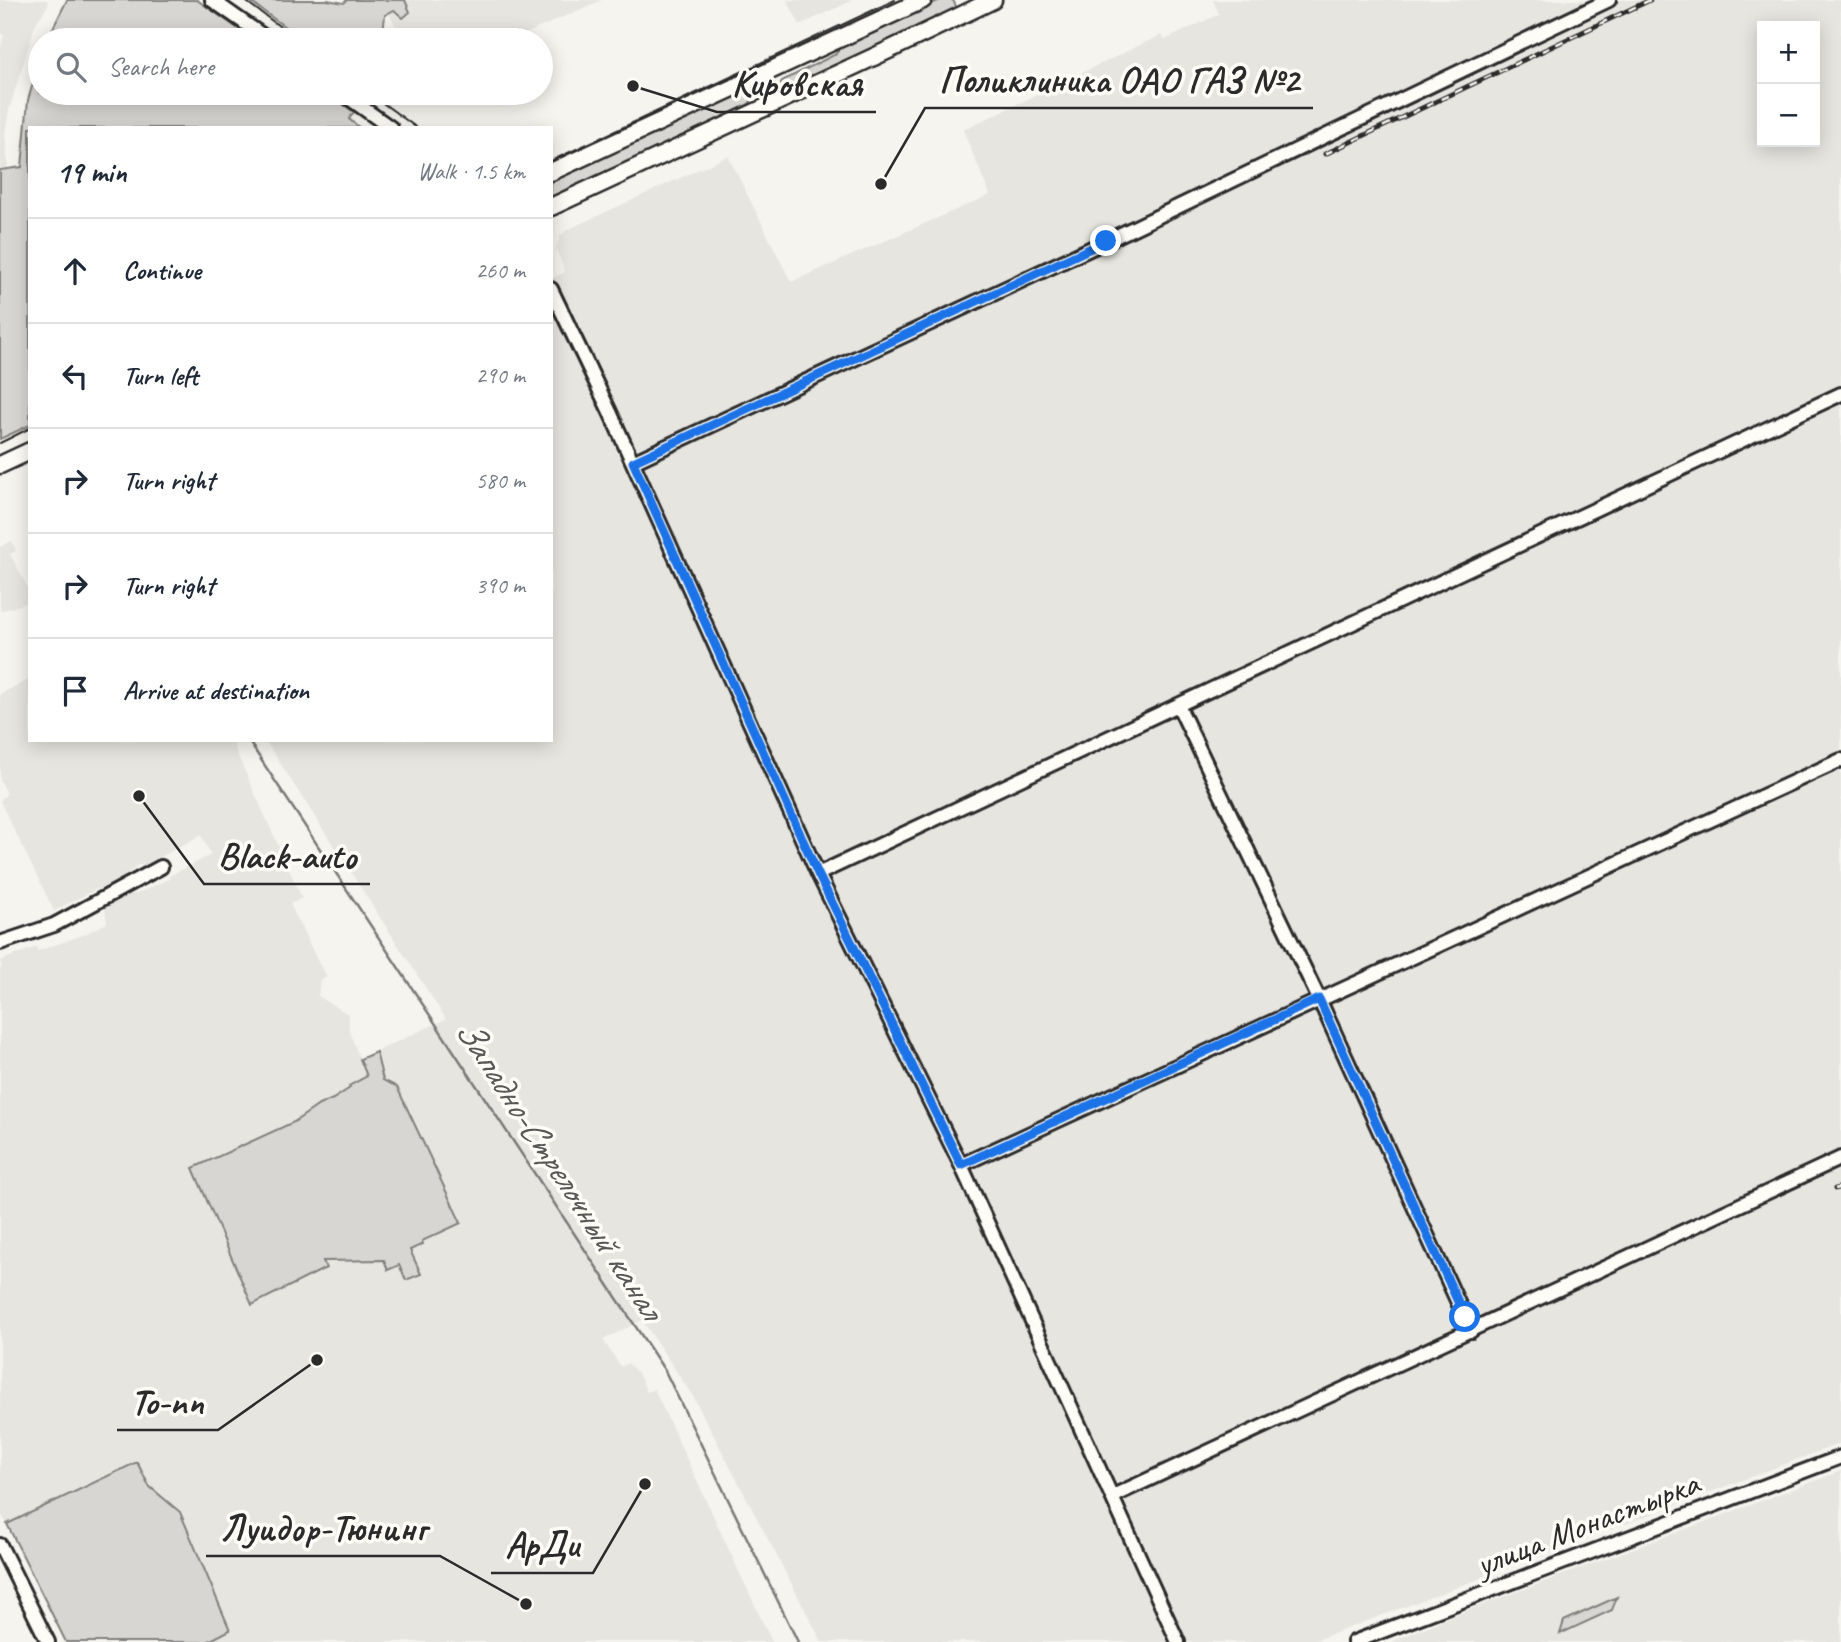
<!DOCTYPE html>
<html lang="en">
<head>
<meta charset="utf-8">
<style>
  body { margin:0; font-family:Caveat,sans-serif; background:#f2f2f3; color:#1f2937 }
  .controls { position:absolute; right:21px; top:21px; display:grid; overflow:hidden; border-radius:0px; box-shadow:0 4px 18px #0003 }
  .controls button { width:63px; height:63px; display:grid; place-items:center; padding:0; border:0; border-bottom:2px solid #e0e1e3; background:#fff; color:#1f2937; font:35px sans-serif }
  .stop { position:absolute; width:21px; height:21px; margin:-16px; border:5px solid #1a73e8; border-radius:50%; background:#fff }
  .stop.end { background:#1a73e8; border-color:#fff; box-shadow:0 2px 7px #0008 }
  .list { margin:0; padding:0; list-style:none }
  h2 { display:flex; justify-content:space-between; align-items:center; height:91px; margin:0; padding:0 28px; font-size:30px }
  h2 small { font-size:23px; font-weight:400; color:#747a83 }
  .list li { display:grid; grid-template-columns:46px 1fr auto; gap:21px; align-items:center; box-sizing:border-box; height:105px; padding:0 28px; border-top:2px solid #e0e1e3 }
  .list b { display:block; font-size:26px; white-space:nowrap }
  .list em { font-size:23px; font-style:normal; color:#747a83 }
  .icon { flex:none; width:38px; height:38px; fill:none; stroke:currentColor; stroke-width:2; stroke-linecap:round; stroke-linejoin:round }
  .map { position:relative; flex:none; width:1841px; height:1642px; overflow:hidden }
  .search { position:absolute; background:#fff; box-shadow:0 4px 18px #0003; left:28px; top:28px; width:525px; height:77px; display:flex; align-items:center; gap:18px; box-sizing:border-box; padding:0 24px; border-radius:38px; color:#747a83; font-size:26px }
  .panel { position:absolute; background:#fff; box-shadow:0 4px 18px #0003; left:28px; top:126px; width:525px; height:616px; border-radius:0px }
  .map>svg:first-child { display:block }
  .built { fill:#e6e5e0; fill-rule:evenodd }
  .green { fill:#d7d6d2; stroke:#81807e; stroke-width:2 }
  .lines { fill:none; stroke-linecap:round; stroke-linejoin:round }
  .stream { stroke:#797877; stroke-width:2.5 }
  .minor-casing { stroke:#2b2b2b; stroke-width:18 }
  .major-casing { stroke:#2b2b2b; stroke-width:21 }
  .minor { stroke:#fdfcf7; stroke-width:12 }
  .major { stroke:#fdfcf7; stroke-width:16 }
  .tram { stroke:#2b2b2b; stroke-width:2 }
  .rail-casing { stroke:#2b2b2b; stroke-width:5 }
  .rail { stroke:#fdfcf7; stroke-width:2.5; stroke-dasharray:8; stroke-linecap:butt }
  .route { stroke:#1a73e8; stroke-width:9 }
  .labels { text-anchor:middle; stroke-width:7; stroke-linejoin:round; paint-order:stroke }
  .street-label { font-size:35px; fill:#2b2b2b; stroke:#fdfcf7 }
  .water-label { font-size:37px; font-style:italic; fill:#585857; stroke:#fdfcf7 }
  .leader { fill:none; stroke:#2b2b2b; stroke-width:2.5 }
  .callout-dot { fill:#2b2b2b; stroke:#fdfcf7; stroke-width:2.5 }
  .callout-label { font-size:37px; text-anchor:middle; font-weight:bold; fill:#2b2b2b; stroke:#fdfcf7; stroke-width:7; stroke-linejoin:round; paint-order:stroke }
</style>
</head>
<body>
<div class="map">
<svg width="1841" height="1642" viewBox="0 0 1841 1642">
  <rect width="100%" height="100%" fill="#f5f4ef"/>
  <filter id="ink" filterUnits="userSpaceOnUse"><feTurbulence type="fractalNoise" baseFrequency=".0143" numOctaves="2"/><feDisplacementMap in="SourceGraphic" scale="14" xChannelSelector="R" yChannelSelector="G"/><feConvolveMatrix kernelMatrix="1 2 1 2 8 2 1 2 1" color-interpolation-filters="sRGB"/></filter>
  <g filter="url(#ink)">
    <path class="built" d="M0,0H47L48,5L35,25L9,110L5,133L8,169L0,170V50L4,35L0,33Z
      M382,0H602L511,40H403Z
      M787,0H853L800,25Z
      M1213,0H1841V1443L1311,1642H822L694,1398L642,1320L603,1340L621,1367L628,1363L638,1373L647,1392L654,1389L772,1642H207L230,1630L181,1512L149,1486L137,1462L7,1524L0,1512V969L2,968L0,961L36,947L38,951L83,935L107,923L105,907L129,894H136L169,879V876L211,855L201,835L146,865H137L125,877L106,887L94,890L54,911L0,801L7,793L0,780V694L30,679V740H232L238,756L302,898L290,904L320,966L327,976L320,980L318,996L348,1014L349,1031L360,1059L446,1019L265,740H551V279L565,272L556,249L560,236L567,230L728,156L791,282L990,195L963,130L1161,35L1165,40L1219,14ZM1762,26H1815V142H1762Z
      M12,541L16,551L10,554L30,592V602L0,611V547Z
      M1841,1471V1642H1391L1447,1618Z"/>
    <path class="green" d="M67,0H197L254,40H47Z
      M248,0H327L344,3L347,0H405L410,12L403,18L394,10L385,15L383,34L366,35L360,40H303Z
      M940,0H953L958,11L785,91L780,87L782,81L836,54L839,47Z
      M40,60V93H327L354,112L349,119L360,128H30V425L0,439V170L22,167L28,100Z
      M742,91L750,92L753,98L749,104L551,199V180Z
      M376,1052L383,1080L397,1087L461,1223L422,1241L423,1244L410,1250L421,1274L406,1280L399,1265L388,1270L384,1260L323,1261L326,1268L252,1305L193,1168L294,1122L319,1105L333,1099L350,1088L349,1086L367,1076L360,1059Z
      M137,1462L149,1486L180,1512L230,1630L207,1642H66L7,1524Z
      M1617,1597L1612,1610L1560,1634L1564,1621Z"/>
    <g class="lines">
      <path class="stream" d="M248,740L665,1371L798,1642"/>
      <g class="minor-casing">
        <path id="minor" d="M212,0L269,40
          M342,93L391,128
          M551,289L610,412L818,874L961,1165L1178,1642
          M633,462L1096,246L1609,0
          M1178,705L1319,999L1471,1331
          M818,874L1841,394
          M0,943L54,925L161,867
          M961,1165L1841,760
          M1113,1496L1841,1158
          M0,1545L48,1642
          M1354,1642L1841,1457"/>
      </g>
      <g class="major-casing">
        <path id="major" d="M551,172L923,0
          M551,207L893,48L993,0
          M0,465L30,451"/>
      </g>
      <use href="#minor" class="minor"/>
      <use href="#major" class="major"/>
      <path class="tram" d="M244,0L298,40
        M369,93L417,128
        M551,161L895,0
        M0,443L30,428"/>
      <g class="rail-casing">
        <path id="rail" d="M1325,154L1650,0
          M1835,1189L1841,1187"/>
      </g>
      <use href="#rail" class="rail"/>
    </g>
  </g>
  <g class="lines" filter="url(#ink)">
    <path class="route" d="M1106,241L633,462L818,874L961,1165L1319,999L1465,1317"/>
  </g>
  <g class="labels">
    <g class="street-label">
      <text transform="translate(1587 1523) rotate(-21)" y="12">улица Монастырка</text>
    </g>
    <g class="water-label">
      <text transform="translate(560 1168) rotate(57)" y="13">Западно-Стрелочный канал</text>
    </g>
  </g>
  <path class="leader" d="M881 184L925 108H1313M633 86L717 112H876M139 796L204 884H370M317 1360L218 1430H117M526 1604L440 1556H206M645 1484L593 1573H491"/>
  <g class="callout-dot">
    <circle cx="881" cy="184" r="7"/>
    <circle cx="633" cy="86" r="7"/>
    <circle cx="139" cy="796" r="7"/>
    <circle cx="317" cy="1360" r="7"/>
    <circle cx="526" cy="1604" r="7"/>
    <circle cx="645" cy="1484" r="7"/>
  </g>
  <g class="callout-label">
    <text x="1119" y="92">Поликлиника ОАО ГАЗ №2</text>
    <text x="797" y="96">Кировская</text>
    <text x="287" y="868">Black-auto</text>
    <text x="167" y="1414">To-nn</text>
    <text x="323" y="1540">Луидор-Тюнинг</text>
    <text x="542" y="1557">АрДи</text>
  </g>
</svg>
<div class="controls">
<button>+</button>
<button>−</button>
</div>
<div class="stop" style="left:1465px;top:1317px"></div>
<div class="stop end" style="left:1106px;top:241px"></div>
<div class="search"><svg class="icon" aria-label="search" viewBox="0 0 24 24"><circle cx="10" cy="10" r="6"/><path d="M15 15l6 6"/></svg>Search here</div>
<section class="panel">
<h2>19 min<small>Walk · 1.5 km</small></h2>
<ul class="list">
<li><svg class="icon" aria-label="ahead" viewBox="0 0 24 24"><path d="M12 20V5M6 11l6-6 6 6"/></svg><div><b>Continue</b></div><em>260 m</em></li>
<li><svg class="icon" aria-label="left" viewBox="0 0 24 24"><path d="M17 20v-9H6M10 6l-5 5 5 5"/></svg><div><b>Turn left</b></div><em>290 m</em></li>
<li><svg class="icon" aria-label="right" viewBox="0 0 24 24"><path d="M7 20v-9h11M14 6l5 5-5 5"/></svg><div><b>Turn right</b></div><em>580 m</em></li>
<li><svg class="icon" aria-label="right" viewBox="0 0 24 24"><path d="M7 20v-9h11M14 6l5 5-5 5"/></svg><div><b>Turn right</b></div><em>390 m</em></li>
<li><svg class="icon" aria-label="arrive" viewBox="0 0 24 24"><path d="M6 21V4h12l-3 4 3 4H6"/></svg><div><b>Arrive at destination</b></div></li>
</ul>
</section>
</div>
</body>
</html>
